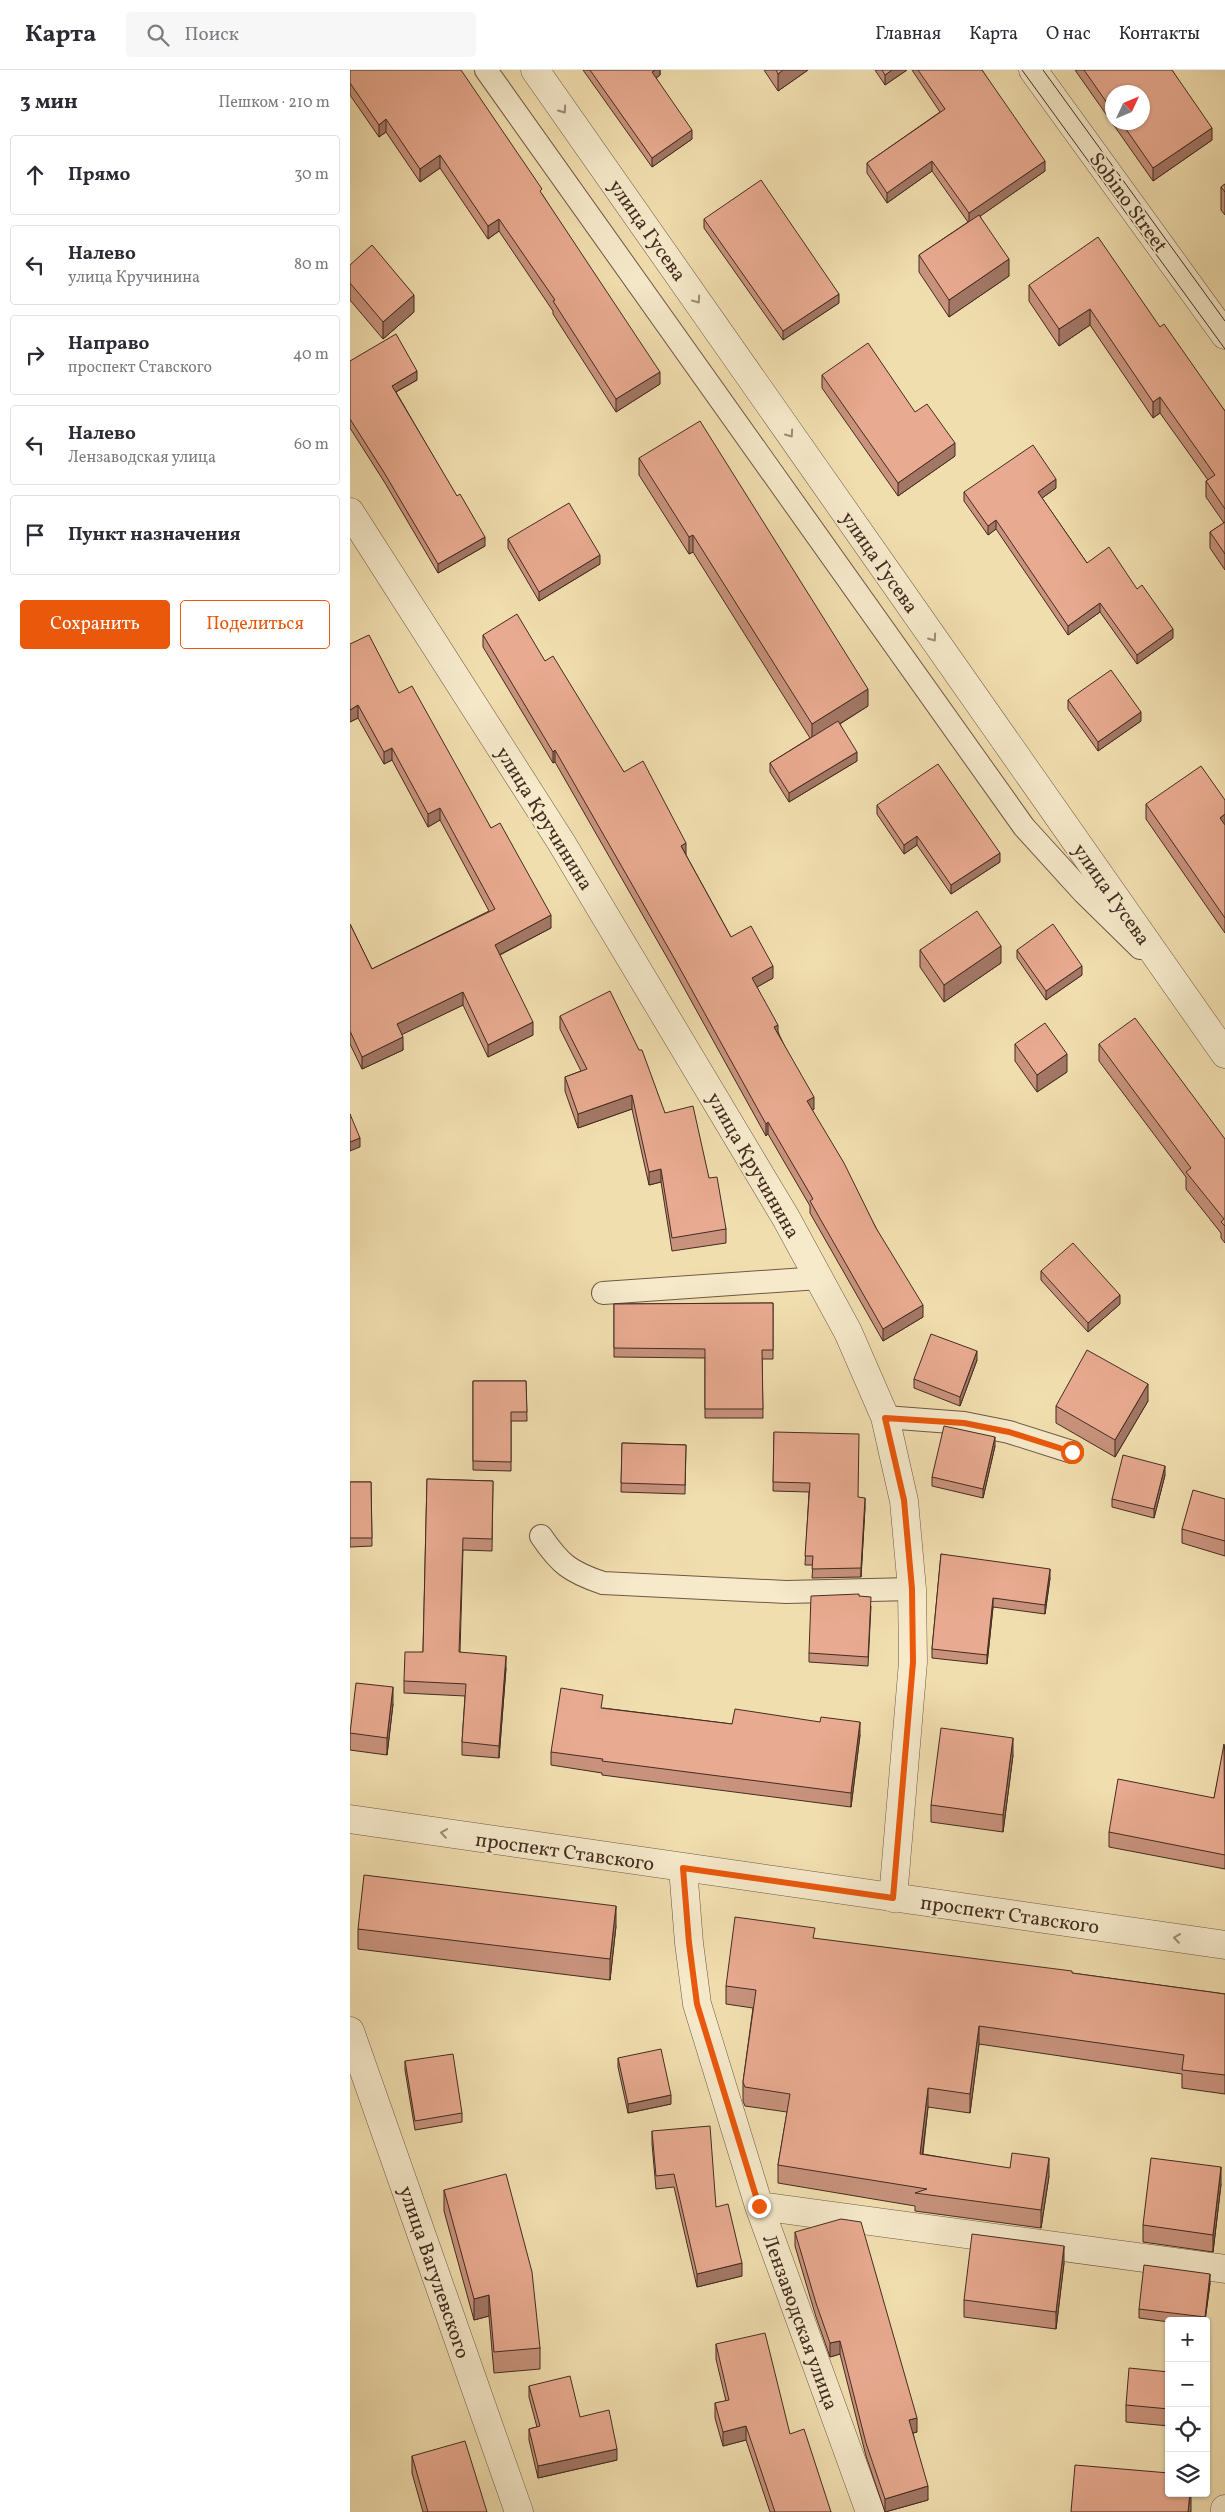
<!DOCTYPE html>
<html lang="ru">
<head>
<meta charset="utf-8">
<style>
  body { margin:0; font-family:Vollkorn,serif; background:#f7f7f7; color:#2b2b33 }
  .controls { position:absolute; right:15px; bottom:15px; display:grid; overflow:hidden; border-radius:5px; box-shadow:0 1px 4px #0004 }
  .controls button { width:45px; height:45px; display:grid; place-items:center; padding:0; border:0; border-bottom:1px solid #e1e1e2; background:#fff; color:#2b2b33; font:25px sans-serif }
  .compass { position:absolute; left:755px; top:15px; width:45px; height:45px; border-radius:50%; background:#fff; box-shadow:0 1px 4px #0004; rotate:46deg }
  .stop { position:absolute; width:15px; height:15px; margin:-11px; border:4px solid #ea580c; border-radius:50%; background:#fff }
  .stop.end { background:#ea580c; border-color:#fff; box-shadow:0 1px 5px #0008 }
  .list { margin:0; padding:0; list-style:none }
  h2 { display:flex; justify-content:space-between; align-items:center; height:65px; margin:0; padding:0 20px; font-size:21px }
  h2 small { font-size:16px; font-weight:400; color:#7c7c81 }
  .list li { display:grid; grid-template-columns:32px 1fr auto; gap:15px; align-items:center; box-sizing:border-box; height:80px; margin:0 10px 10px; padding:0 10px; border:1px solid #e1e1e2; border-radius:5px }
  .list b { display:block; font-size:19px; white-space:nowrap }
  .list p { margin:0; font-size:16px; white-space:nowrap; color:#7c7c81 }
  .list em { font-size:16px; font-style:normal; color:#7c7c81 }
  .actions { display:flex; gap:10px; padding:15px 20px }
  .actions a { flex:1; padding:11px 0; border:1px solid #ea580c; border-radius:5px; text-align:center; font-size:18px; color:#ea580c }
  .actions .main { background:#ea580c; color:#fff }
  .icon { flex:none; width:28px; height:28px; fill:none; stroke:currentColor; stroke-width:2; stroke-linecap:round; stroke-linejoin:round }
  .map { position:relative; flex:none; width:875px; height:2442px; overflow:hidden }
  header { display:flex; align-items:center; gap:30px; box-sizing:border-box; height:70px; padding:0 25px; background:#fff; border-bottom:1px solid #e1e1e2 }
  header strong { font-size:24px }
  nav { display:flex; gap:28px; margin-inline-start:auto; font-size:18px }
  .search { width:350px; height:45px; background:#f7f7f7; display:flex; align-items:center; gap:12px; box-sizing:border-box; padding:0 18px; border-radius:5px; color:#7c7c81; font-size:19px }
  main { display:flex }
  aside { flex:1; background:#fff }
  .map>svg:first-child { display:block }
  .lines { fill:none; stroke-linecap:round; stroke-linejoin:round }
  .service-casing { stroke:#6e5844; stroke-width:24 }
  .minor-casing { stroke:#6e5844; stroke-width:29 }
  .tertiary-casing { stroke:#6e5844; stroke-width:29 }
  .service { stroke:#f6eacb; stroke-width:22 }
  .minor { stroke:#f6eacb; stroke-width:28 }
  .tertiary { stroke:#f6eacb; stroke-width:28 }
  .tram { stroke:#432c20; stroke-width:1 }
  .wall { fill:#c8927c; stroke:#432c20; fill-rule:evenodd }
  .shaded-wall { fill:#a27765; stroke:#432c20 }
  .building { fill:#e8aa90; stroke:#432c20 }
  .oneway { stroke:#9c8b76 }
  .route { stroke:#ea580c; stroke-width:6 }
  .labels { text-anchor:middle; stroke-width:4; stroke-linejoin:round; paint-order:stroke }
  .street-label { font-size:20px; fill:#432c20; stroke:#f6eacb }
</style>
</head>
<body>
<header>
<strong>Карта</strong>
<div class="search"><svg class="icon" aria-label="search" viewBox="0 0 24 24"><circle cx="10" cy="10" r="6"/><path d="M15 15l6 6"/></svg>Поиск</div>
<nav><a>Главная</a><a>Карта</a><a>О нас</a><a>Контакты</a></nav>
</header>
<main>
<aside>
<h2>3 мин<small>Пешком · 210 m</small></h2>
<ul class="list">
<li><svg class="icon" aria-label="ahead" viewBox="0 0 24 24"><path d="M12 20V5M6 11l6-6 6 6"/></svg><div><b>Прямо</b></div><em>30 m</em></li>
<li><svg class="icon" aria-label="left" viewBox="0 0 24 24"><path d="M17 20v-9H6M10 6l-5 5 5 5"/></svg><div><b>Налево</b><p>улица Кручинина</p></div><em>80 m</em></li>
<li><svg class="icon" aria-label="right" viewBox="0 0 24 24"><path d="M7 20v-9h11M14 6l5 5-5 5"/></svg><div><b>Направо</b><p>проспект Ставского</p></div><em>40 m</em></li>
<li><svg class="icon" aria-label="left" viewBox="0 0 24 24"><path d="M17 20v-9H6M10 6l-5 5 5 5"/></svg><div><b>Налево</b><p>Лензаводская улица</p></div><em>60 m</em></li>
<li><svg class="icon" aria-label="arrive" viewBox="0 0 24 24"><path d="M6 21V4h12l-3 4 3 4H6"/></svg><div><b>Пункт назначения</b></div></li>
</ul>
<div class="actions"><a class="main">Сохранить</a><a>Поделиться</a></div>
</aside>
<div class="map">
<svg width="875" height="2442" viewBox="0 0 875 2442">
  <rect width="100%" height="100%" fill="#f1deaf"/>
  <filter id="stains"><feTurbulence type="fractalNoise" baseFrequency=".004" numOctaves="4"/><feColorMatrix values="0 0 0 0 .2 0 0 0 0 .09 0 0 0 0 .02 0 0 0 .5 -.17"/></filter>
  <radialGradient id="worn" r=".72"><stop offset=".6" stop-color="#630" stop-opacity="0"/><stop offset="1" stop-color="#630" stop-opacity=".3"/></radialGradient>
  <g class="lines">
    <g class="service-casing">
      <path id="service" d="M136,0L674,757L734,823L790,878
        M253,1223L469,1208
        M535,1347L614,1353L659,1362L722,1382
        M191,1466C210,1494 220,1502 253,1513L436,1522L562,1519"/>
    </g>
    <g class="minor-casing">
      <path id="minor" d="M683,0L875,265
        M0,442L211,772L436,1148L498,1262L535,1347L554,1431L562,1519L563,1592L543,1828
        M333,1798L339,1873L347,1934L409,2136L520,2442
        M0,1961L169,2442
        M409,2136L875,2199
        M875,2442V2439"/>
    </g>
    <g class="tertiary-casing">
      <path id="tertiary" d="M185,0L875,984
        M0,1749L875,1875"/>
    </g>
    <use href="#service" class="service"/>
    <use href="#minor" class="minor"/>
    <use href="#tertiary" class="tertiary"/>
    <path class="tram" d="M672,0L875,279
      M693,0L875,251"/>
  </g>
  <path class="wall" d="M0,0L192,124L310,314L266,342L203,244V241L149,161L138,169L90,98L70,112L36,62L29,67L0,25Z
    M233,0H310V5L306,8L342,69L302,97Z
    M414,0H458L428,21Z
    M525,0H557L535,15Z
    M562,0H632L695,101L630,146L659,206L599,247L569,202V185L618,152L582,101L537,133L517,103V93L590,42Z
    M725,0H822L862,70L803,111ZM762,22L792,52H762Z
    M875,114V145L871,140V117Z
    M354,149L489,233L433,270L354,158Z
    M0,195L64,242L33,269L0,230Z
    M679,215L810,257L875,341V500L860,478V462L874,453L856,427V411L858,410L810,343L803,348L740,255L709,276L679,231Z
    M0,291L67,310L46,322L135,476L88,503L35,413L0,358Z
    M472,305L565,342L605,386L548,426L472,318Z
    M289,388L518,636L490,654L507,691L439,732L420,702V693L460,668L343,482L339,484L289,405Z
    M706,418L692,428L737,493L787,519L823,568L787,594L750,542L718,565L646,459L638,465L614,431V422Z
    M158,469L250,494L189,531L158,478Z
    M133,565L195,591L274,702L336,785L381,867L423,908L407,917L464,1039L462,1040L526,1158L573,1247L533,1271L460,1143V1136L418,1064L416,1066L323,898L205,692L203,693L133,577Z
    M0,574L49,623L141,758L201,858L150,885L183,965L138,987L113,935L52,964L53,980L12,999L0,974V854L22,899L139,841L90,750L78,757L42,690L34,694L8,648L0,652Z
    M718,630L791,651L748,681L718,639Z
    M875,730V863L796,749V734Z
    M527,735L650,792L601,824L567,775L554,784L527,744Z
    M570,880L651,893L594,932L570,897Z
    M667,880L732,905L696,930L667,888Z
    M210,946L315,1043L359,1108L376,1159V1173L322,1181L311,1112L299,1115L282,1039L228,1058L215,1021V1007L231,1001L210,959Z
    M665,974L717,1002L687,1022L665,991Z
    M749,974L875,1069V1173L871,1168V1163L836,1119V1107L749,991Z
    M691,1201L770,1234L738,1262L691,1210Z
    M423,1233V1289H412L413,1348H355V1288L264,1287V1234Z
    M627,1290L610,1336L564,1318V1309Z
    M123,1311H176L177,1351H161V1401L123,1400Z
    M798,1331L765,1387L706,1353V1336Z
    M424,1362L508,1427L515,1437L511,1507L462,1508L463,1495H455L459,1422L423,1421Z
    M272,1373L336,1375L335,1424L271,1422Z
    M645,1376L633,1428L582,1416V1407Z
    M815,1405L804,1448L762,1437V1429Z
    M77,1409L143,1411L142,1481L113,1480L110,1582L156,1598L149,1688L112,1685V1672L115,1626L54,1623V1611L73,1582Z
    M0,1412H21L22,1476L0,1477Z
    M875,1429V1486L832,1473V1459Z
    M591,1484L700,1508L695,1544L643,1537L637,1594L582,1588V1579Z
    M509,1526L521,1536L518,1596L459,1592V1583Z
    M43,1634L37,1685L0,1680V1663Z
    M253,1638L382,1654L510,1665L501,1737L252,1705V1703L201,1695V1682Z
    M875,1675V1799L759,1777V1762L864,1728Z
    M663,1685L653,1762L581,1752V1735Z
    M266,1856L260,1910L8,1879V1859Z
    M465,1869L722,1903L875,1924V2024L832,2018V2004L629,1974L620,2043L578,2037L573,2084L699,2106L691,2158L565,2141V2136L428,2113V2095L437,2042L395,2036L393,2031V2012L403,1938L376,1934V1916Z
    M268,1988L321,2034L278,2043L268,1997Z
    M55,1991L112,2043V2052L65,2060L55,2000Z
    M302,2061L392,2206L347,2217L324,2117L306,2119L302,2074Z
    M871,2114L863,2182L793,2172V2155Z
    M94,2120L190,2278V2299L144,2303L139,2246L124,2250L94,2141Z
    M445,2162L567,2362L563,2363L578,2430L535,2442L516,2386L490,2284L480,2287L466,2247L445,2176Z
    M714,2193L706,2259L614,2247V2230Z
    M860,2213L855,2251H819V2252L789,2248V2239Z
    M366,2274L440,2364L481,2442H420L396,2370L373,2376L365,2348V2333L376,2331L366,2289Z
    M819,2302V2356L776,2352V2335Z
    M179,2316L267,2390L188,2408L179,2370V2359L187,2357L179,2327Z
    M62,2386L137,2442H73L62,2403Z"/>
  <path class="shaded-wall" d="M305,0H310V5L302,11V2Z
    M433,0H458L428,21V4Z
    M542,0H557L535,15V5Z
    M36,49V62L29,67V55Z
    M862,58V70L803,111V98Z
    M342,60V69L302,97V88Z
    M90,85V98L70,112V99Z
    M582,91V101L537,133V123Z
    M695,91V101L619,154V143Z
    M149,149V161L138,169V156Z
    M659,189V206L599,247V230Z
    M489,224V233L433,270V261Z
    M64,225V242L33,269V252Z
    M740,239V255L709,276V259Z
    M67,301V310L42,324V316Z
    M310,302V314L266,342V329Z
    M810,327V343L803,348V332Z
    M605,373V386L548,426V413Z
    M706,409V418L688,431V422Z
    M646,450V459L638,465V456Z
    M343,465V482L339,484V467Z
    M135,467V476L88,503V494Z
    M250,485V494L189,531V522Z
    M750,533V542L718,565V556Z
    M823,559V568L787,594V585Z
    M518,619V636L462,671V654Z
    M8,635V648L0,652V640Z
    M791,642V651L748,681V672Z
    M42,678V690L34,694V682Z
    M205,680V692L203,693V682Z
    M507,682V691L439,732V723Z
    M90,738V750L78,757V744Z
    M875,744V759L870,748Z
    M567,766V775L554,784V775Z
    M336,773V785L331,776Z
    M650,783V792L601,824V815Z
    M201,845V858L145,887V875Z
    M651,876V893L594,932V915Z
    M423,896V908L402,920V908Z
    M732,896V905L696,930V921Z
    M113,922V935L47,967V954Z
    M183,952V965L138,987V975Z
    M428,955V967L424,957Z
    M53,967V980L12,999V987Z
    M717,984V1002L687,1022V1005Z
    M282,1025V1039L228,1058V1044Z
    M464,1027V1039L457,1042V1031Z
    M418,1052V1064L416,1066V1054Z
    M10,1068V1077L0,1081V1072Z
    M311,1099V1112L299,1115V1102Z
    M770,1225V1234L738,1262V1253Z
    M573,1235V1247L533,1271V1259Z
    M627,1281V1290L610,1336V1327Z
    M798,1314V1331L765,1387V1370Z
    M645,1367V1376L633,1428V1419Z
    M815,1396V1405L804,1448V1439Z
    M515,1428V1437L511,1507V1498Z
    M700,1499V1508L695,1544V1535Z
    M643,1528V1537L637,1594V1585Z
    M156,1586V1598L149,1688V1676Z
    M43,1617V1634L37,1685V1668Z
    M510,1652V1665L501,1737V1723Z
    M663,1668V1685L653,1762V1745Z
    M266,1836V1856L260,1910V1889Z
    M629,1956V1974L620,2043V2024Z
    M578,2018V2037L570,2103V2084Z
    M321,2025V2034L278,2043V2034Z
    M699,2088V2106L691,2158V2140Z
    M871,2097V2114L863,2182V2165Z
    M714,2176V2193L706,2259V2242Z
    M392,2193V2206L347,2217V2204Z
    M860,2204V2213L855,2251V2247Z
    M139,2225V2246L124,2250V2229Z
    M490,2271V2284L480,2287V2273Z
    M567,2348V2362L559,2364V2350Z
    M396,2356V2370L373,2376V2362Z
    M267,2379V2390L188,2408V2396Z
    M578,2416V2430L535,2442V2429Z
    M840,2423H841V2442H838Z"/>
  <path class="building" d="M0,0H111L192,119L190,121L310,302L266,329L203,231L205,230L149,149L138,156L90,85L70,99L36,49L29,55L0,13Z
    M240,0H305L302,2L342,60L302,88Z
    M426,0H433L428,4Z
    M532,0H542L535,5Z
    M568,0H632L695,91L619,143L582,91L537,123L517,93L595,39Z
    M734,0H822L862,58L803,98L771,52H792V22H762V40Z
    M411,110L489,224L433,261L354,149Z
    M875,114V122L871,117Z
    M629,145L659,189L599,230L569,185Z
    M748,167L810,257L814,254L875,341V439L856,411L865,405L810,327L803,332L740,239L709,259L679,215Z
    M22,175L64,225L33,252L0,213V195Z
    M46,264L67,301L42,316L107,426L110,424L135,467L88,494L35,404L0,349V291Z
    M518,273L565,342L577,334L605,373L548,413L472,305Z
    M350,351L518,619L462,654L343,465L339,467L289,388Z
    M683,375L706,409L688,422L737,493L759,477L787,519L792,515L823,559L787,585L750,533L718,556L646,450L638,456L614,422Z
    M219,433L250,485L189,522L158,469Z
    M875,452V484L860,462Z
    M167,544L195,591L203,586L274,702L293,691L336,773L331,776L381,867L401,856L423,896L402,908L428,955L424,957L464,1027L457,1031L494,1093L526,1158L573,1235L533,1259L460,1131L463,1129L418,1052L416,1054L323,886L205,680L203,682L133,565Z
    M19,565L49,623L62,616L141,758L150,753L201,845L145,875L183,952L138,975L113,922L47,954L53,967L12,987L0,961V854L22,899L145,839L90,738L78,744L42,678L34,682L8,635L0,640V574Z
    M761,600L791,642L748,672L718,630Z
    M488,651L507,682L439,723L420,693Z
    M588,694L650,783L601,815L567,766L554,775L527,735Z
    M851,696L875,730V744L870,748L875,755V848L796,734Z
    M627,841L651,876L594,915L570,880Z
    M703,854L732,896L696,921L667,880Z
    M260,921L289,980H292L315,1043L343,1036L359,1108L367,1107L376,1159L322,1168L311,1099L299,1102L282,1025L228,1044L215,1007L237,999L210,946Z
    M785,948L875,1069V1156L871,1152L874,1149L836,1102L841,1098L749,974Z
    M695,953L717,984L687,1005L665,974Z
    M0,1044L10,1068L0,1072Z
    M723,1173L770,1225L738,1253L691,1201Z
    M423,1233V1280H412L413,1339H355V1279L264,1278V1234Z
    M581,1264L627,1281L610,1327L564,1309Z
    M737,1280L798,1314L765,1370L706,1336Z
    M123,1311H176L177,1342H161V1392L123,1391Z
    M594,1356L645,1367L633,1419L582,1407Z
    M424,1362L509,1364L508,1427L515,1428L511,1498L462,1499L463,1486H455L460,1413L423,1412Z
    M272,1373L336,1375L335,1415L271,1413Z
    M773,1385L815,1396L804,1439L762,1429Z
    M77,1409L143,1411L142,1469L113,1468L109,1582L156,1586L149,1676L112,1672L116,1614L54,1611L55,1582H73Z
    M0,1412H21L22,1468H0Z
    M843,1420L875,1429V1471L832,1459Z
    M591,1484L700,1499L695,1535L643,1528L637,1585L582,1579Z
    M509,1524V1526L521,1527L518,1587L459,1583L461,1526Z
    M6,1613L43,1617L37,1668L0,1663Z
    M211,1618L253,1625L251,1638L382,1654L385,1639L470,1652L471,1647L510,1652L501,1723L252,1691L253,1689L201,1682Z
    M591,1658L663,1668L653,1745L581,1735Z
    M874,1674L875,1785L759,1762L768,1709L864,1728Z
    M14,1805L266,1836L260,1889L8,1859Z
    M385,1847L465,1858L463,1868L722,1901V1903L875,1924V2005L832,2000L834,1985L629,1956L620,2024L578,2018L570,2084L660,2098L662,2083L699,2088L691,2140L565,2123L577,2119L428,2095L440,2024L395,2017L393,2012L406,1920L376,1916Z
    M311,1979L321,2025L278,2034L268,1988Z
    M103,1984L112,2043L65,2051L55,1991Z
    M360,2056L366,2137L378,2134L392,2193L347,2204L324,2104L306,2106L302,2061Z
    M801,2088L871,2097L863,2165L793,2155Z
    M156,2104L182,2202L190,2278L144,2282L139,2225L124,2229L94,2120Z
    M491,2149L511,2152L567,2348L559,2350L578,2416L535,2429L516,2373L490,2271L480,2273L466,2233L445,2162Z
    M622,2164L714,2176L706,2242L614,2230Z
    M794,2195L860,2204L855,2247L789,2239Z
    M415,2263L440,2364L454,2359L481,2442H425L396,2356L373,2362L365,2333L379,2330L366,2274Z
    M779,2298L819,2302V2339L776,2335Z
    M220,2306L230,2347L259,2340L267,2379L188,2396L179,2359L190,2356L179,2316Z
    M115,2371L137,2442H78L62,2386Z
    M725,2395L819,2403V2423H840L838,2442H721Z"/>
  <defs><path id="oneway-chevron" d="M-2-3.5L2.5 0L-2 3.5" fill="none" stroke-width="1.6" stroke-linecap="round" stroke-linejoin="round" transform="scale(1.25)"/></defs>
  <g class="oneway">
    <use href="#oneway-chevron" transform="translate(213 40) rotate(55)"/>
    <use href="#oneway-chevron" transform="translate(347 230) rotate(55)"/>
    <use href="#oneway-chevron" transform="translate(440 364) rotate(55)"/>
    <use href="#oneway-chevron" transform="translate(583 568) rotate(55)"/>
    <use href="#oneway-chevron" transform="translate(94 1763) rotate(-172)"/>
    <use href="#oneway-chevron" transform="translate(827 1868) rotate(-172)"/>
  </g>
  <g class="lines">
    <path class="route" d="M409,2136L347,1934L339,1873L333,1798L543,1828L563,1592L562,1519L554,1430L535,1348L614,1353L659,1362L722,1382"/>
  </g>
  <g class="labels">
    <g class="street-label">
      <text transform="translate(779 132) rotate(54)" y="7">Sobino Street</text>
      <text transform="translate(298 160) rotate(55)" y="7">улица Гусева</text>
      <text transform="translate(530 492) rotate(55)" y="7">улица Гусева</text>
      <text transform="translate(195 748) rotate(58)" y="7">улица Кручинина</text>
      <text transform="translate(762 824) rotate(55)" y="7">улица Гусева</text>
      <text transform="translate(404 1095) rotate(60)" y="7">улица Кручинина</text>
      <text transform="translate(215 1781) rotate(8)" y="7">проспект Ставского</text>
      <text transform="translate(660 1844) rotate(8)" y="7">проспект Ставского</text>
      <text transform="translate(85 2202) rotate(71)" y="7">улица Вагулевского</text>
      <text transform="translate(451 2252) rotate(70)" y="7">Лензаводская улица</text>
    </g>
  </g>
  <rect width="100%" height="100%" filter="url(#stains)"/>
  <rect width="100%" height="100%" fill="url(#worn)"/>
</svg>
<div class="controls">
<button>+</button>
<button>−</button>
<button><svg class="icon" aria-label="locate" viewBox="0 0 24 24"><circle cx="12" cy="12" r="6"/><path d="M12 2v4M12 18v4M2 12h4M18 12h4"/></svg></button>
<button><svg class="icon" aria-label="layers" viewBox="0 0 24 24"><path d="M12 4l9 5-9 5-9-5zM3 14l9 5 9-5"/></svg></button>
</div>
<svg class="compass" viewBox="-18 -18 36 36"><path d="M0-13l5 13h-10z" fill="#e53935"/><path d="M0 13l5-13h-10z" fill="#7c7c81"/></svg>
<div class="stop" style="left:722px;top:1382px"></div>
<div class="stop end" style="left:409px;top:2136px"></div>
</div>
</main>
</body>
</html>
